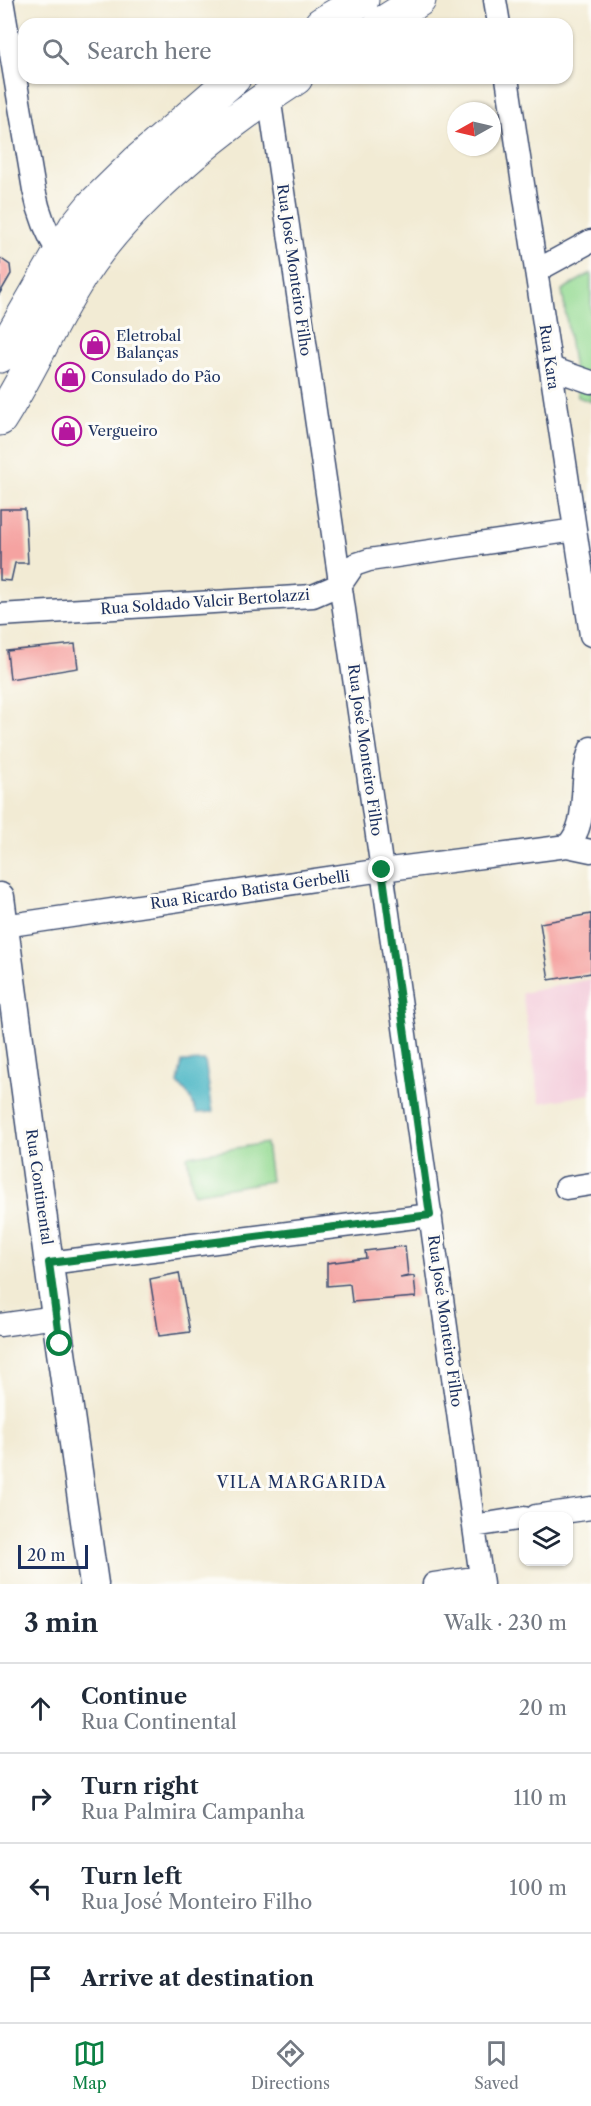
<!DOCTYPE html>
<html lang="en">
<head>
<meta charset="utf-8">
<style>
  body { margin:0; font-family:"Libre Caslon Text",serif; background:#f6f6f7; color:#1f2937 }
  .controls { position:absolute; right:18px; bottom:18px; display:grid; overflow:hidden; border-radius:12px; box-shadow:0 2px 4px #0004 }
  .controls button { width:54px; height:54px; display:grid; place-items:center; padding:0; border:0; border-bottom:2px solid #e0e1e3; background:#fff; color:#1f2937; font:30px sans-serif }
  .compass { position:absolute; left:447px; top:102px; width:54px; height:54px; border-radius:50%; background:#fff; box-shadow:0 2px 4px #0004; rotate:262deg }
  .scale { position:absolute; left:18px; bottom:15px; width:70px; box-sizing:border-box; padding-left:6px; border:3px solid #1b2f5e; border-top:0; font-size:16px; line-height:21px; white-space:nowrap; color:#1b2f5e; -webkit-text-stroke:4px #fdfcf7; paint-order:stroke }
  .stop { position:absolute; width:18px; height:18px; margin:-14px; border:4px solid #0b8043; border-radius:50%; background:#fff }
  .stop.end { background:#0b8043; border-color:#fff; box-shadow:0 2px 6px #0008 }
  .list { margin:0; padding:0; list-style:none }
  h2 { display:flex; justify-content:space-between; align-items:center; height:78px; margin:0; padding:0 24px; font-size:26px }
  h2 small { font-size:20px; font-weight:400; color:#747a83 }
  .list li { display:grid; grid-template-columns:39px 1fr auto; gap:18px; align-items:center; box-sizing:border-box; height:90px; padding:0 24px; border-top:2px solid #e0e1e3 }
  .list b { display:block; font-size:22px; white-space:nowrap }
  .list p { margin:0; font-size:20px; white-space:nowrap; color:#747a83 }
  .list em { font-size:20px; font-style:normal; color:#747a83 }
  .icon { flex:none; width:33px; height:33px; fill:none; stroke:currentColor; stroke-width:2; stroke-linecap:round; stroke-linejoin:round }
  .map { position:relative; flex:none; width:591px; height:1584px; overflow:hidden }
  .search { position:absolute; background:#fff; box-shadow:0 2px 4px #0004; left:18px; right:18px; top:18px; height:66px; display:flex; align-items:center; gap:15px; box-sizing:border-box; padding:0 21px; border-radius:18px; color:#747a83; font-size:22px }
  .sheet { height:438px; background:#fff }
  nav { display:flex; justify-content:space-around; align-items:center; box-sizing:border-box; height:84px; border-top:2px solid #e0e1e3; background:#fff; font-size:16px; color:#747a83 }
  nav a { display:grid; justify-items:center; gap:3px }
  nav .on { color:#0b8043 }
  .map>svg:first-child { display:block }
  .built { fill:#f4cfdd }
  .green { fill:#94da93; stroke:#588478; stroke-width:1.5 }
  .water { fill:#49b6c5; stroke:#327292; stroke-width:1.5 }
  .building { fill:#f5a3a1 }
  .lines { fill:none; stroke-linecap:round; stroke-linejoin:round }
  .minor-casing { stroke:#3b4b70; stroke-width:25 }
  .tertiary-casing { stroke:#3b4b70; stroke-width:31 }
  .primary-casing { stroke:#3b4b70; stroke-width:35 }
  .minor { stroke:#fff; stroke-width:22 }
  .tertiary { stroke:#fff; stroke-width:28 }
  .primary { stroke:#fff; stroke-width:33 }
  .route { stroke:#0b8043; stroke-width:8 }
  .labels { text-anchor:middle; stroke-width:6; stroke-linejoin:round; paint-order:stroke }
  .street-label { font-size:15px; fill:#1b2f5e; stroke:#fdfcf7 }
  .poi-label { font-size:15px; fill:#1b2f5e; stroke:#fdfcf7; text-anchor:start }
  .neighbourhood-label { font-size:16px; letter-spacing:1.5px; fill:#1b2f5e; stroke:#fdfcf7 }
</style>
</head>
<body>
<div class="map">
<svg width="591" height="1584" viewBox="0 0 591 1584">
  <rect width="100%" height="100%" fill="#fdfcf7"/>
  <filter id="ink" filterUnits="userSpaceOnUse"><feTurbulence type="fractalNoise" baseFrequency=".0167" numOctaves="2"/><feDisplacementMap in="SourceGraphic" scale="12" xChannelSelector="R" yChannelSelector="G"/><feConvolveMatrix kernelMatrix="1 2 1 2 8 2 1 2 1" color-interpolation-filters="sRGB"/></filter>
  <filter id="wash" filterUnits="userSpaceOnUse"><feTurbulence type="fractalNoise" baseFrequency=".008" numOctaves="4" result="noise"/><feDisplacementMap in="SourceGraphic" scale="24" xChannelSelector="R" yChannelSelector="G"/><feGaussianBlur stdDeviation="1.35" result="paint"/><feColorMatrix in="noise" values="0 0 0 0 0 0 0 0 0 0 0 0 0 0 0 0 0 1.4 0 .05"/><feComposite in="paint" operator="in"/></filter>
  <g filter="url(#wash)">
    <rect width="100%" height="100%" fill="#f2ebd4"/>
    <path class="built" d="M591,979V1094L540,1103L522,993Z"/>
    <path class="green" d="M591,273V402L578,397L562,290Z
      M266,1143L271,1181L193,1194L187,1156Z"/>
    <path class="water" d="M205,1061L213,1112L197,1113L190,1097L178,1083L182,1062Z"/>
    <g id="blocks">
      <path class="building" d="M0,258L10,265L11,274L0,293Z
        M0,509H25L28,563H15L11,581L0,580Z
        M75,644L78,668L10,679L7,651Z
        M591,914V973L549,980L540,923Z
        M405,1246L408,1276L400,1278L414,1276L416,1297L352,1302L350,1284L327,1286V1263L366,1258L365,1251Z
        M179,1273L190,1332L159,1336L150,1279Z"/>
    </g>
  </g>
  <g filter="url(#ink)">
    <use href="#blocks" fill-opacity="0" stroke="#3b4b70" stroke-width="1.5"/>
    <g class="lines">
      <g class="minor-casing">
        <path id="minor" d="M2,0L34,190C39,214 46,233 59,253
          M495,0L499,24
          M507,78L591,635
          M269,96L379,849L482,1584
          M536,271L591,241
          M551,368L591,382
          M0,615L313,596L341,584L354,565L369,560L575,530
          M567,846C591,822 577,782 591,748
          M4,926L382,870L567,846L591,851
          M566,1188L591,1184
          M49,1263L431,1215
          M0,1325L56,1317
          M536,1516L591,1508
          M474,1526L524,1518
          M434,1584L481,1577"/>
      </g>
      <g class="tertiary-casing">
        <path id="tertiary" d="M0,897L56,1317L94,1584"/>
      </g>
      <g class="primary-casing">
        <path id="primary" d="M321,24L362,0
          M381,24L419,0
          M0,356L75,227L93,205L137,162L234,78
          M0,419C27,377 47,331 73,288C119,208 218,128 296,78"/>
      </g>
      <use href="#minor" class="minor"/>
      <use href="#tertiary" class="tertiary"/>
      <use href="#primary" class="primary"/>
    </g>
  </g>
  <g class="lines" filter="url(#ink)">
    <path class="route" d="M60,1344L49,1263L430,1215L382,870"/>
  </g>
  <defs>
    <g id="shop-ring" transform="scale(1.5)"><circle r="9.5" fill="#fdfcf7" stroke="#b5179e" stroke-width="1.5"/><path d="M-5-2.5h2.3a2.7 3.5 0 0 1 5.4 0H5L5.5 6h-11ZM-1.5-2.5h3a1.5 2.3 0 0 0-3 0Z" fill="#b5179e"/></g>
  </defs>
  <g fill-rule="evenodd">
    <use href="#shop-ring" x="95" y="345"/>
    <use href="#shop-ring" x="70" y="377"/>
    <use href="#shop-ring" x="67" y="431"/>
  </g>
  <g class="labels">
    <g class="street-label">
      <text transform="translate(294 270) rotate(82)" y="5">Rua José Monteiro Filho</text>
      <text transform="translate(549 357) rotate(82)" y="5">Rua Kara</text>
      <text transform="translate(205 602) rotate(-4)" y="5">Rua Soldado Valcir Bertolazzi</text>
      <text transform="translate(365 750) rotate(82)" y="5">Rua José Monteiro Filho</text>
      <text transform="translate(250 890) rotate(-8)" y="5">Rua Ricardo Batista Gerbelli</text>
      <text transform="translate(39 1187) rotate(82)" y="5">Rua Continental</text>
      <text transform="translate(445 1321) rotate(82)" y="5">Rua José Monteiro Filho</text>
    </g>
    <g class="poi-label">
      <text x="116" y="341">Eletrobal<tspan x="116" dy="17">Balanças</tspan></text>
      <text x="91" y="382">Consulado do Pão</text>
      <text x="88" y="436">Vergueiro</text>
    </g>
    <g class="neighbourhood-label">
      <text x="302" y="1488">VILA MARGARIDA</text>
    </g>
  </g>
</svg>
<div class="controls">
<button><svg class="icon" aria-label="layers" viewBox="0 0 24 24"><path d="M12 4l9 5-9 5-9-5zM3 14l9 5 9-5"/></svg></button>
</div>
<svg class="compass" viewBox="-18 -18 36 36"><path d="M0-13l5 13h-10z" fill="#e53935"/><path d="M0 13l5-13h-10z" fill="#747a83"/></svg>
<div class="scale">20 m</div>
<div class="stop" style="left:60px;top:1344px"></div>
<div class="stop end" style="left:382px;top:870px"></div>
<div class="search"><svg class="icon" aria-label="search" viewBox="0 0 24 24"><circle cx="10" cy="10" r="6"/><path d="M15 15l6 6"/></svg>Search here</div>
</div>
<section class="sheet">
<h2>3 min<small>Walk · 230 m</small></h2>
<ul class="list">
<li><svg class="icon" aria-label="ahead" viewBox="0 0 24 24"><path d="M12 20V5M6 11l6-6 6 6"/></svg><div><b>Continue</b><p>Rua Continental</p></div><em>20 m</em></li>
<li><svg class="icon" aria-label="right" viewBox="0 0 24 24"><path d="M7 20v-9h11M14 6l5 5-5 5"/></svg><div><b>Turn right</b><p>Rua Palmira Campanha</p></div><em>110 m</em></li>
<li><svg class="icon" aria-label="left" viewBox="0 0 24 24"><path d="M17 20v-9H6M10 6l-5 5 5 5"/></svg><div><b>Turn left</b><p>Rua José Monteiro Filho</p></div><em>100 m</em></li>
<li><svg class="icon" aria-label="arrive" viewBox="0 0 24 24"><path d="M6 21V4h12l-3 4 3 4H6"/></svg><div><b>Arrive at destination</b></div></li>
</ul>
</section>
<nav>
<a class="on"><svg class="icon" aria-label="map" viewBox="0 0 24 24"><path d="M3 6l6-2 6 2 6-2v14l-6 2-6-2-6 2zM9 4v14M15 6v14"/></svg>Map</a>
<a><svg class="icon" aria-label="directions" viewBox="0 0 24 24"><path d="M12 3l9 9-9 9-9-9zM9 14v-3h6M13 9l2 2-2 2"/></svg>Directions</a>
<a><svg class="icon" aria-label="saved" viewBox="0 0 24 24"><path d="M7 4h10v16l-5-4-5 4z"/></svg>Saved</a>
</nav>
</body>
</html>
